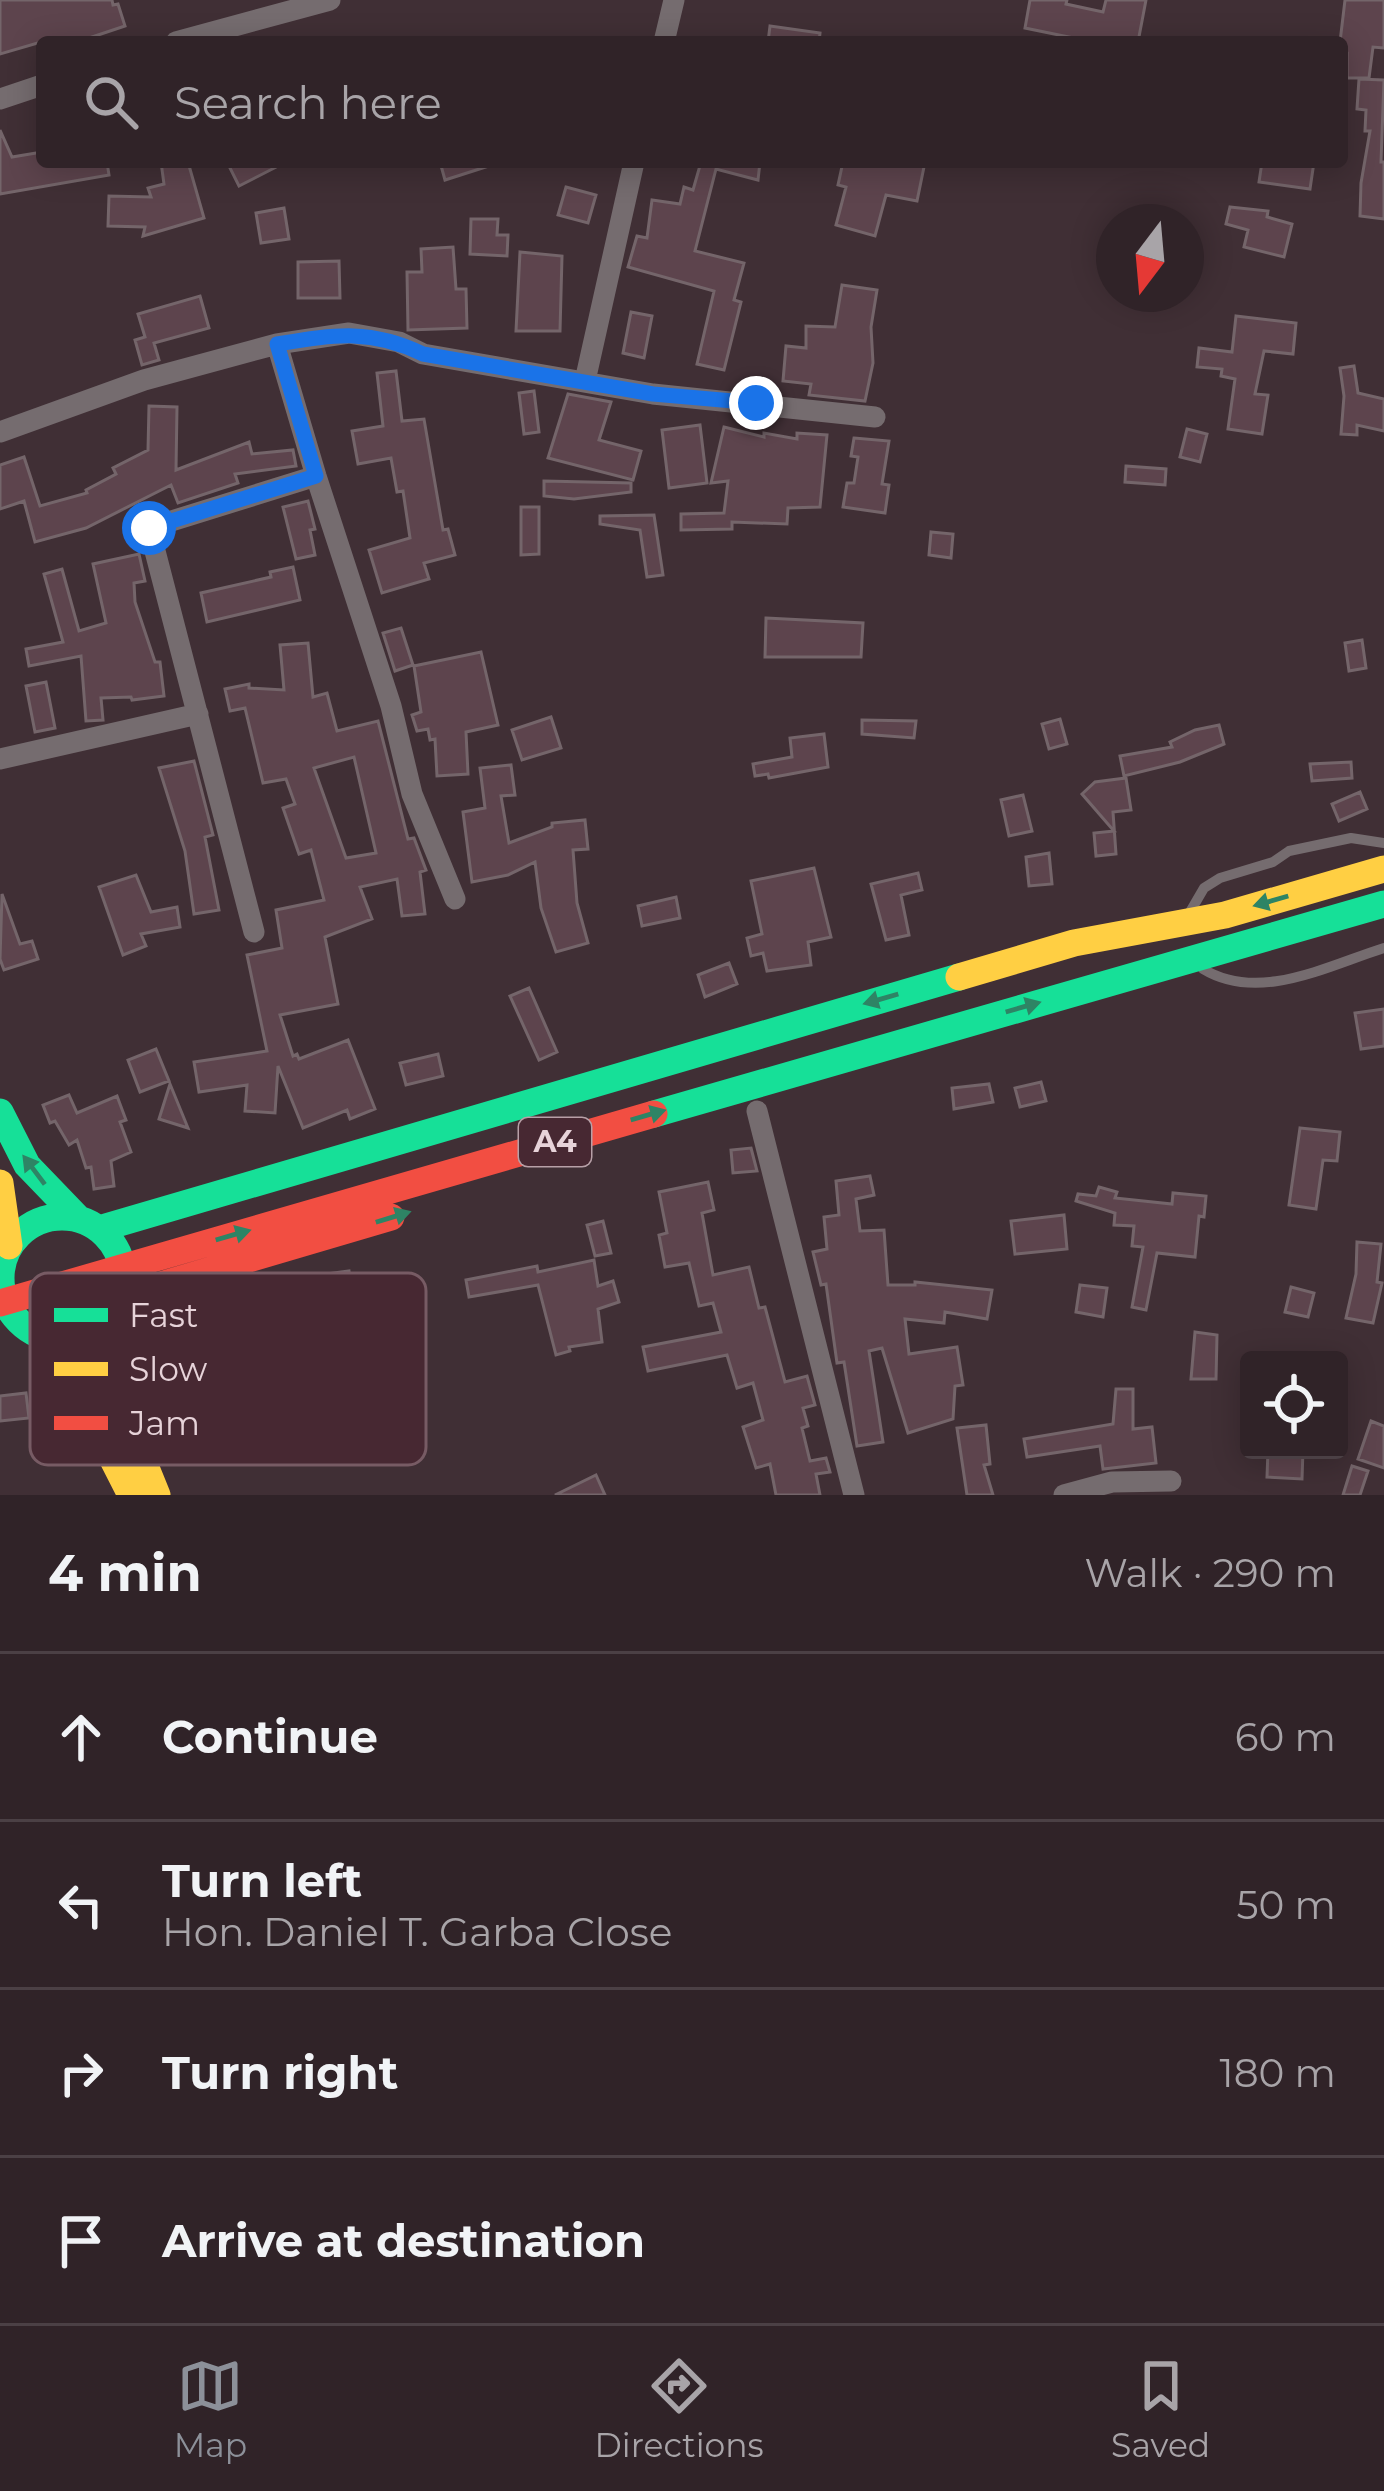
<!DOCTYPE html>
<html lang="en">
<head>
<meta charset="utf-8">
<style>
  body { margin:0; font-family:Montserrat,sans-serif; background:#3c2f34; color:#f1f3f6 }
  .controls { position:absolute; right:36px; bottom:36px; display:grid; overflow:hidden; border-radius:12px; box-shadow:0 6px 30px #0003 }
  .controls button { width:108px; height:108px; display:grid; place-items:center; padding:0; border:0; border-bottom:3px solid #4b4045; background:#302328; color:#f1f3f6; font:60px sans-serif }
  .compass { position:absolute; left:1096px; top:204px; width:108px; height:108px; border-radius:50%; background:#302328; box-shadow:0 6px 30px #0003; rotate:196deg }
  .stop { position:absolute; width:36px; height:36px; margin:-27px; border:9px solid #1a73e8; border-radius:50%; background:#fff }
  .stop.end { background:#1a73e8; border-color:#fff; box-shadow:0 3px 12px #0008 }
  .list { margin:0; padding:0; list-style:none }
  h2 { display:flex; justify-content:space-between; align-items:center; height:156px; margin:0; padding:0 48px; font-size:51px }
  h2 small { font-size:39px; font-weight:400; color:#a8a4a8 }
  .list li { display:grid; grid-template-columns:78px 1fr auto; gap:36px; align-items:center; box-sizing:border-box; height:168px; padding:0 48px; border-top:3px solid #4b4045 }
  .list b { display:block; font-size:45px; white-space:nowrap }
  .list p { margin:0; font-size:39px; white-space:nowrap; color:#a8a4a8 }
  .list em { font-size:39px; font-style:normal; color:#a8a4a8 }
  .icon { flex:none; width:66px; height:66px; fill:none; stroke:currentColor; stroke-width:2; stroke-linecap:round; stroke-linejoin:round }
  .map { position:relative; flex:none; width:1384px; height:1495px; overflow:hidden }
  .search { position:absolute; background:#302328; box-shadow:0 6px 30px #0003; left:36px; right:36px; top:36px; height:132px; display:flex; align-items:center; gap:30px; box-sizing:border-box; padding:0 42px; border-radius:12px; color:#a8a4a8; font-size:45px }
  .sheet { height:828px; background:#302328 }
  nav { display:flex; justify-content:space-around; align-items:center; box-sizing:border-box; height:168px; border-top:3px solid #4b4045; background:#302328; font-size:33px; color:#a8a4a8 }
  nav a { display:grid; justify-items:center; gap:6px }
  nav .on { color:#8c9099 }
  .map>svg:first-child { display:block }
  .building { fill:#5d444d; stroke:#74656a; stroke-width:3; fill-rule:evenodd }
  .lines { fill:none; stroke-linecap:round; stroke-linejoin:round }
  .lane { stroke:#756c6f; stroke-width:10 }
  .street { stroke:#756c6f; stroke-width:21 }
  .fast { stroke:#16e098; stroke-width:27 }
  .slow { stroke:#ffcf43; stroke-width:27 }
  .jam { stroke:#f24e42; stroke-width:27 }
  .oneway { fill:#2e8465 }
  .route { stroke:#1a73e8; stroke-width:15 }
  .labels { text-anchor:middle; stroke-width:12; stroke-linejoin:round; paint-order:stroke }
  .shield { fill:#472832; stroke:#b7a0a7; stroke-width:3 }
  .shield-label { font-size:30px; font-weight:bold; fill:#e7d3d9 }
  .key { fill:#472832; stroke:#775b64; stroke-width:3 }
  .key-label { font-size:33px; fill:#e7d3d9 }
</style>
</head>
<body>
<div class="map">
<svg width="1384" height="1495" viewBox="0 0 1384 1495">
  <rect width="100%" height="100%" fill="#402f35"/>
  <path class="building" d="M0,0H112L113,5L118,4L125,26L92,37L94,42H41L0,54Z
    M1030,0H1067L1066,4L1103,12L1106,0H1146L1138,42H1093L1025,28Z
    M1345,0H1384V48L1373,47L1369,78H1347V53L1342,52L1340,42Z
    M770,26L820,33L819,42H768Z
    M1359,79L1384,80L1381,162H1384V219L1360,216L1361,183L1370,131H1365L1366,110L1357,109Z
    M0,130L12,157L42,152V162H107L109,175L0,194Z
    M161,162H188L204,218L143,236L145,227L108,226L109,196L151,197L148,188L164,184Z
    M227,162H286L239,186Z
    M440,162H491L492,165L445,180Z
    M701,162H760L758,180L716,169L695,251L744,263L734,300L741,302L724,370L697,364L714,291L628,267L637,236L647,238L652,200L680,204L684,187L693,190Z
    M843,162H925L917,201L886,195L875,236L836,225L846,187L838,185Z
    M1262,162H1314L1310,189L1259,182Z
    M566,187L596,195L588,223L558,215Z
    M1230,207L1268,211L1267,217L1292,224L1284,257L1244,247L1248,230L1226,224Z
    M284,208L289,239L261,243L256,213Z
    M471,219H498L497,235H508L507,256L470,254Z
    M453,247L456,289H466L467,328L408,330L407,272H422L421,249Z
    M520,252L562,256L560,331H516Z
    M339,261L340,298H298V262Z
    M842,285L877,290L871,327L873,363L865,401L809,395L811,384L783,381L786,346L806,348V326L835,327Z
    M200,296L209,328L154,343L159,360L142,365L135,340L145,337L138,314Z
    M631,312L652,316L644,358L623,353Z
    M1236,316L1296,323L1293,354L1264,351L1255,394L1268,395L1262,434L1228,429L1235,379L1221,376L1222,369L1197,367L1199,348L1232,352Z
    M1354,366L1358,393L1384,399V431L1357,425V435L1341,434L1344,396L1340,368Z
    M396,371L402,421L424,419L443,530L448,529L455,555L424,563L429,579L382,593L369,550L410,538L403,491L397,492L391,458L358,464L352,431L383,426L377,373Z
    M534,391L539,432L524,434L519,393Z
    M568,394L611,402L599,440L641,451L633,480L548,458Z
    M149,406L177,407L176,470L249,442L252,454L293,450L296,466L235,474L238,483L178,503L171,485L86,528L35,542L24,501L0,509V465L24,457L40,506L87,493L86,490L116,474L113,468L148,450Z
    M700,425L707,483L669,488L662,430Z
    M724,427L764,437V433L797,439V433L827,435L820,507L788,508L787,524L732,522V529L681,530V514L724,513L728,481L711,483Z
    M1187,429L1207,434L1200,462L1180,457Z
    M854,438L889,441L882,484L889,485L885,513L843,507L847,483H854L858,457L851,456Z
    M1126,466L1166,469L1165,485L1125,482Z
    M544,481L631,483V492L574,499L544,496Z
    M308,501L315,529L310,530L315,555L296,559L283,507Z
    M521,507H539V554L521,555Z
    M654,515L663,575L647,577L640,530L600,524V516Z
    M931,532L953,534L951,558L929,555Z
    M139,554L145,581L134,583L135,602L155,662H160L164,696L132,700L131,697L101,698L103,720L86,721L81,656L29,666L26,649L63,642L44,574L62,569L79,631L106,623L93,564Z
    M293,567L300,600L207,622L201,593L271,577L270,572Z
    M766,618L863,623L861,657H765Z
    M401,628L413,665L395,671L383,633Z
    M1362,640L1366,668L1349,671L1345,643Z
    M308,643L313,697L327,693L337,731L378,721L408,839L414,838L426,870L420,872L425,914L402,916L397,879L360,887L372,919L325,937L338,1004L280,1015L293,1056L297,1054L299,1059L348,1040L375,1109L350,1119L347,1110L303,1128L278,1066L275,1113L245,1111L247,1085L199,1092L194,1062L267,1051L247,955L282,948L276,910L324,900L311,850L299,854L283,808L295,804L286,779L263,783L245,708L230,711L225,689L249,684V688L284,690L280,645ZM354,757L376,853L346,858L314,768Z
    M481,652L498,725L466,732L468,774L437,776L435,739L430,740L428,729L417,731L412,715L421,712L414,666Z
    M46,682L55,728L35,732L26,686Z
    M551,717L561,748L522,760L512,730Z
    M1060,719L1067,744L1049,749L1042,724Z
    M862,720L916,721L914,738L862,734Z
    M1219,725L1224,744L1180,762L1124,776L1120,756L1172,747L1170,742L1195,730Z
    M824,734L828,767L769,778L768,774L755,776L753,764L792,757L790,738Z
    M194,761L213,835L205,837L219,910L194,914L185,851L159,768Z
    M1351,762L1352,778L1312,781L1310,764Z
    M511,765L515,795L501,796L509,843L552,827V823L585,820L588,849L573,850L577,903L588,943L556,952L541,908L535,862L508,875L472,882L463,812L485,808L480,768Z
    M1126,778L1131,810L1113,812L1116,854L1096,856L1094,833L1114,831L1082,794L1095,782Z
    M1360,792L1367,809L1339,821L1332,804Z
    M1023,795L1032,831L1009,836L1001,800Z
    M1049,853L1052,884L1029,886L1026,857Z
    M814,868L831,937L808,942L811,965L767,971L763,953L751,956L747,938L762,934L751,881Z
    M918,873L922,890L901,895L909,935L886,940L871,884Z
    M136,875L151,912L177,907L180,927L141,934L146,946L123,955L99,887Z
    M2,894L20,944L32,941L38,959L4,970L0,959Z
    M676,897L680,918L642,926L638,906Z
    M729,963L737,984L705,997L698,975Z
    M529,988L557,1052L539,1060L510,996Z
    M1384,1009V1046L1361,1049L1355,1013Z
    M156,1049L169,1081L140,1092L128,1060Z
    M438,1054L443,1076L406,1085L400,1063Z
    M1041,1082L1046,1101L1020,1107L1015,1088Z
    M170,1084L188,1128L159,1119Z
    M989,1084L993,1102L954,1109L952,1088Z
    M69,1095L77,1113L117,1096L126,1120L120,1122L131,1152L111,1161L114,1186L94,1189L91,1167L86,1168L77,1140L69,1145L55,1121L50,1123L43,1105Z
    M1300,1128L1340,1132L1337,1161L1323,1160L1316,1209L1289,1205Z
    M751,1148L757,1171L733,1173L731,1150Z
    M870,1176L874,1195L856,1199L860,1231L884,1230L888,1285H915V1282L992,1290L987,1319L945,1312L944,1323L905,1319L909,1354L957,1347L963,1385L955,1386L953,1419L908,1433L882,1348L869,1351L883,1442L857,1446L844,1362L837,1363L826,1284L821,1285L813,1252L827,1249L824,1217L839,1215L836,1181Z
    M708,1182L714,1210L702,1213L713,1275L749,1267L759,1308L765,1307L785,1382L807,1376L815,1405L803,1408L808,1426L802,1428L810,1461L826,1458L830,1472L816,1474L820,1495H776L770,1464L756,1468L743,1427L763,1420L753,1383L737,1388L727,1355L648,1371L643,1347L721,1332L713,1303L699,1306L689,1263L665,1267L659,1235L667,1233L659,1192Z
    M1099,1187L1117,1192L1115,1198L1172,1204L1173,1193L1206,1196L1204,1217L1199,1216L1195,1257L1157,1253L1146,1310L1132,1307L1143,1247L1132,1246L1134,1226L1114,1225L1115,1213L1076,1201L1078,1194L1096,1196Z
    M1064,1215L1067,1249L1015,1254L1011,1221Z
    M603,1221L611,1253L595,1256L587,1225Z
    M1357,1242L1381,1244L1377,1282L1382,1283L1373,1323L1346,1318L1356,1274Z
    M594,1260L598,1286L613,1281L619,1302L598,1309L602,1342L569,1347L570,1351L556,1355L538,1285L469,1297L466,1280L537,1266L538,1272Z
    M349,1271L356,1334L373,1331L380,1376L372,1377L387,1415L367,1424L357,1401L363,1398L359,1370L318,1376L312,1340L333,1337L326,1274Z
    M1080,1285L1107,1288L1103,1317L1076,1312Z
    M1291,1287L1314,1293L1308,1317L1285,1312Z
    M1195,1332L1217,1335L1216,1379H1191Z
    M1116,1389H1133V1429L1152,1427L1156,1463L1103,1469L1100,1446L1027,1457L1024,1439L1113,1424Z
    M26,1393L29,1418L0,1421V1396Z
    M1371,1421L1384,1426V1468L1358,1459Z
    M986,1425L990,1464L984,1465L993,1495H967L957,1428Z
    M1268,1450H1303L1302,1479L1267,1477Z
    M1352,1466L1368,1471L1360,1495H1343Z
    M596,1475L605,1495H555Z"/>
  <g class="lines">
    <path class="lane" d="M1190,912L1204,888L1220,878L1273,862L1289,851L1351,838L1384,843
      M1203,969C1259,1003 1327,966 1384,948"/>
    <path class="street" d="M176,42L330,0
      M664,42L674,0
      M0,99L42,85
      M277,344L316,476L391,706L412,794L455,899
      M585,381L634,162
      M0,432L144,380L277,344L349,333L399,342L423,354L653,394L875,417
      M0,759L198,714
      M254,932L149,528L316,476
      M757,1111L854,1495
      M1064,1495L1112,1482L1171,1481"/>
    <path class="fast" d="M0,1112L27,1165L79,1219
      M654,1114L1384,904
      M1 1278a61 61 0 1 1 122 0a61 61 0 1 1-122 0Z
      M99,1229L959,977"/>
    <path class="slow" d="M959,977L1074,943L1225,915L1384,869
      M0,1183L9,1246
      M97,1328L114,1389L157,1495
      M51,1338L131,1495"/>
    <path class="jam" d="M120,1297L391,1217
      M0,1303L654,1114"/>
  </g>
  <defs><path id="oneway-solid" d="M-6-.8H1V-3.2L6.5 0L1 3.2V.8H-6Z" transform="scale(3)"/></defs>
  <g class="oneway">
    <use href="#oneway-solid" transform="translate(1271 901) rotate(164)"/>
    <use href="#oneway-solid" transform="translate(881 999) rotate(164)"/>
    <use href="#oneway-solid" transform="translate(1023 1007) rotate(-16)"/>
    <use href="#oneway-solid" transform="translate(648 1115) rotate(-16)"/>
    <use href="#oneway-solid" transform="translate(34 1170) rotate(-127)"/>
    <use href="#oneway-solid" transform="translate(393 1217) rotate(-17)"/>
    <use href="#oneway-solid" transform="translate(233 1235) rotate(-16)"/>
  </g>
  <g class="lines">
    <path class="route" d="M149,528L316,476L277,344C333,335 370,328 423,354L653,394L756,403"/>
  </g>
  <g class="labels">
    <rect class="shield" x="519" y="1118" width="72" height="48" rx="9"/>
    <g class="shield-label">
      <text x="555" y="1152">A4</text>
    </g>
  </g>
  <rect x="30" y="1273" width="396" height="192" rx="18" class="key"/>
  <rect x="54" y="1308" width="54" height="14" fill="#16e098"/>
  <rect x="54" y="1362" width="54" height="14" fill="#ffcf43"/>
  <rect x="54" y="1416" width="54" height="14" fill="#f24e42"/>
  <g class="key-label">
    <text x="129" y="1327">Fast</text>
    <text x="129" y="1381">Slow</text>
    <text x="129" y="1435">Jam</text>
  </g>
</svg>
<div class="controls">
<button><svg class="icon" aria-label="locate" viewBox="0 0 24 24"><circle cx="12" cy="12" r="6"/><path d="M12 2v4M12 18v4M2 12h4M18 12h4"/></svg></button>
</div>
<svg class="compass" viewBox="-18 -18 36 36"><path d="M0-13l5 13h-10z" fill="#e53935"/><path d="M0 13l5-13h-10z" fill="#a8a4a8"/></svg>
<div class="stop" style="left:149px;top:528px"></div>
<div class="stop end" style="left:756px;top:403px"></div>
<div class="search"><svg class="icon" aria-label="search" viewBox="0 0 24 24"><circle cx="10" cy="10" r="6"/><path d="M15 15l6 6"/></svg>Search here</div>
</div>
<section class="sheet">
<h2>4 min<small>Walk · 290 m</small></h2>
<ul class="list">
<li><svg class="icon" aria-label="ahead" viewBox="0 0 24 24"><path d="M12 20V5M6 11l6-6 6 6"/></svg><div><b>Continue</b></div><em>60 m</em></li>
<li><svg class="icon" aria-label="left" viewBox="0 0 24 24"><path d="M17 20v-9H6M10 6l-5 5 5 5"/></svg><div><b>Turn left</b><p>Hon. Daniel T. Garba Close</p></div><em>50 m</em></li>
<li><svg class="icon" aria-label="right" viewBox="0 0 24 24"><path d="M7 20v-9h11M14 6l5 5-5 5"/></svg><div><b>Turn right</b></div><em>180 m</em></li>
<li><svg class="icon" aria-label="arrive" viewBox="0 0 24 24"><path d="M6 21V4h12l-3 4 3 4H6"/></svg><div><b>Arrive at destination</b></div></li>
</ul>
</section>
<nav>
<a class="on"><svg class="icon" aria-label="map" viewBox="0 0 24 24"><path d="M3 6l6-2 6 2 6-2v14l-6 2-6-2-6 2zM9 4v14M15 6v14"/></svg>Map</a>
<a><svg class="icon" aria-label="directions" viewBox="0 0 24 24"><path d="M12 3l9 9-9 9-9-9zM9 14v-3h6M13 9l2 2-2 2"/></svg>Directions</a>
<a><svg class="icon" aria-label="saved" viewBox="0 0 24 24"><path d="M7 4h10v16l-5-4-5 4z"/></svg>Saved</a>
</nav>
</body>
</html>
